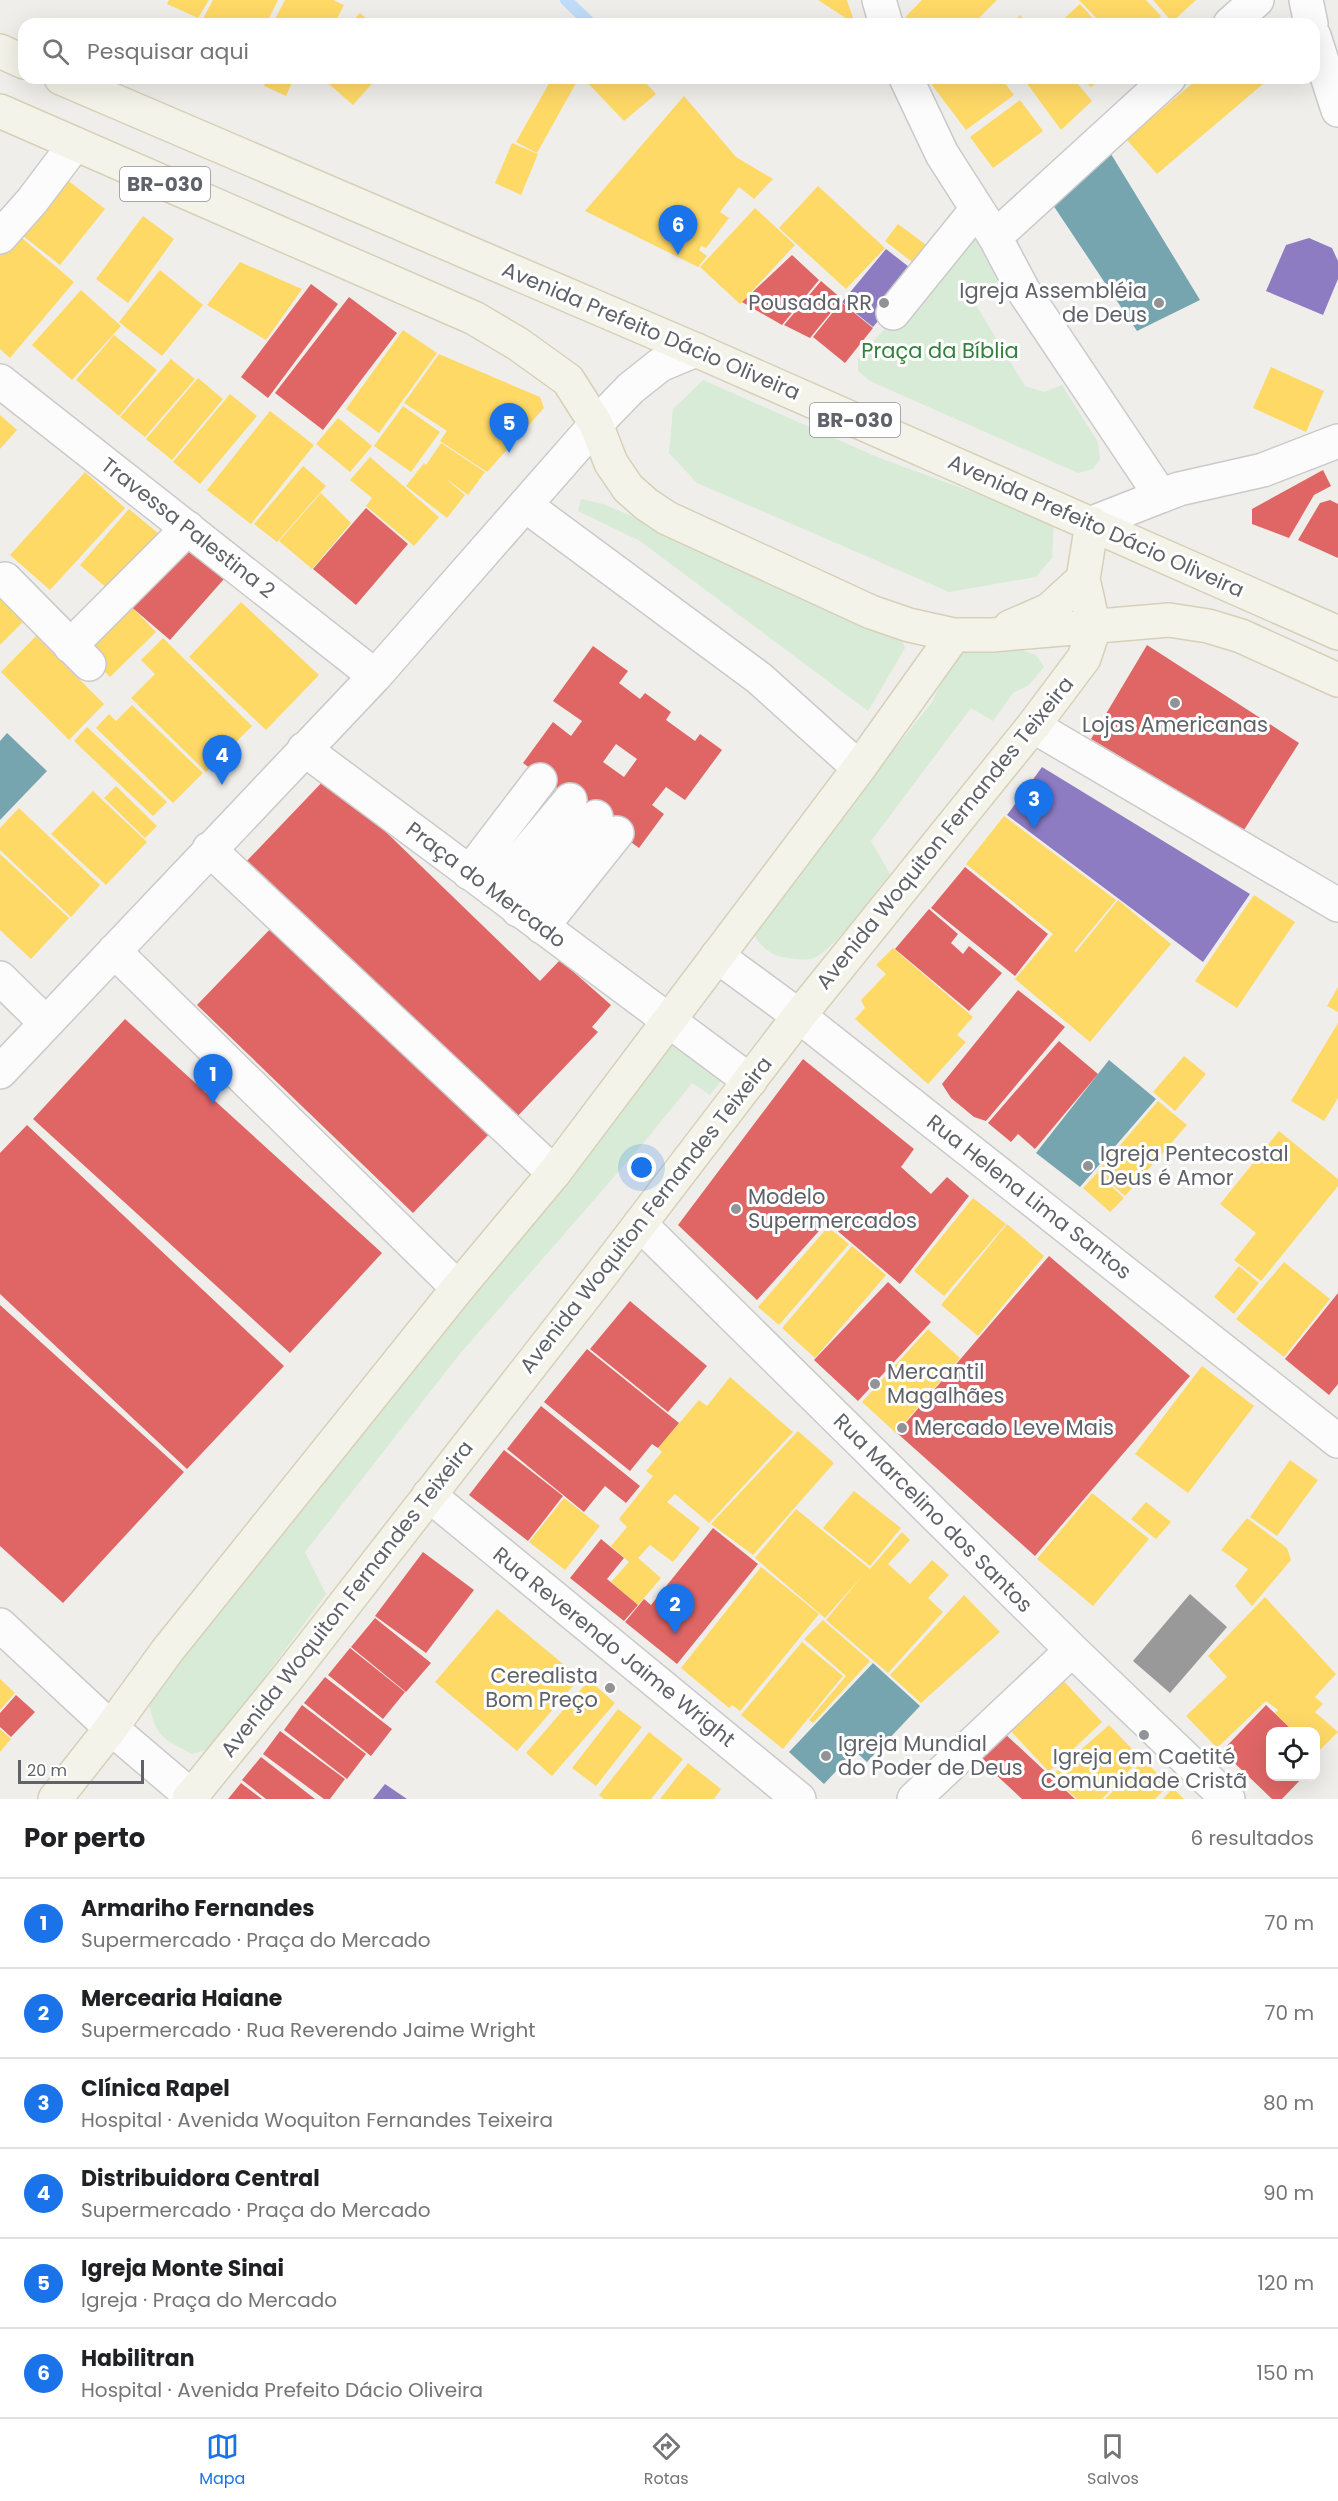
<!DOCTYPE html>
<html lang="pt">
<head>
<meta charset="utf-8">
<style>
  body { margin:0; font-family:Poppins,sans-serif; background:#f2f2f2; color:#202124 }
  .controls { position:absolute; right:18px; bottom:18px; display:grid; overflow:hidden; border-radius:12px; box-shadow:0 6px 24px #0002 }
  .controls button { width:54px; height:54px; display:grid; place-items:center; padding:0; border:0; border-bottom:2px solid #e0e0e0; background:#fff; color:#202124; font:30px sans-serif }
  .scale { position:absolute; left:18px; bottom:15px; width:126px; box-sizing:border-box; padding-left:6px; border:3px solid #5f6268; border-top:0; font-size:16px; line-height:21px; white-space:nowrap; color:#5f6268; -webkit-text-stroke:4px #fff; paint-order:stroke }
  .you { position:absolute; left:642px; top:1168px; width:21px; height:21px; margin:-15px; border:4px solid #fff; border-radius:50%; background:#1a73e8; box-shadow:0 0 0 9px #1a73e833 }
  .badge { display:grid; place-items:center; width:39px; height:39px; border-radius:50%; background:#1a73e8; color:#fff; font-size:20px; font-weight:700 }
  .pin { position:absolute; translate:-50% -50px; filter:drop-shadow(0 2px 3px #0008) }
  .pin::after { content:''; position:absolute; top:32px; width:21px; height:18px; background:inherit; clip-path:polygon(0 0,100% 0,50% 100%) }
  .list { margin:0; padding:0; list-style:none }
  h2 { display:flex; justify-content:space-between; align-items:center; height:78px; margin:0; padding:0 24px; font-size:26px }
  h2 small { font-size:20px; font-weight:400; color:#757577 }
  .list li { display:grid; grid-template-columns:39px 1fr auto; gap:18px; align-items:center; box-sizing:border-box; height:90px; padding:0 24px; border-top:2px solid #e0e0e0 }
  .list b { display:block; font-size:22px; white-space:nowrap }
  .list p { margin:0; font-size:20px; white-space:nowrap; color:#757577 }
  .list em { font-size:20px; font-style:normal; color:#757577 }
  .icon { flex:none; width:33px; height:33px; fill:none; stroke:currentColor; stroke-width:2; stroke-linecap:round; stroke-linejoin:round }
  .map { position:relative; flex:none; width:1338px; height:1799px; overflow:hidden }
  .search { position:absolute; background:#fff; box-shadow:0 6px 24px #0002; left:18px; right:18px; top:18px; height:66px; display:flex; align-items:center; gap:15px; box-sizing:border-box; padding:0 21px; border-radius:18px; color:#757577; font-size:22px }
  .sheet { height:618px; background:#fff }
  nav { display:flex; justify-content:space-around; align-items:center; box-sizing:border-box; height:84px; border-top:2px solid #e0e0e0; background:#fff; font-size:16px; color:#757577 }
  nav a { display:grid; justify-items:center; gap:3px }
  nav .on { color:#1a73e8 }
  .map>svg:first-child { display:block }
  .green { fill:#d8ebd7 }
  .homes { fill:#ffd966 }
  .shops { fill:#e06666; fill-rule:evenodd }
  .offices { fill:#8e7cc3 }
  .public { fill:#76a5af }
  .industry { fill:#999 }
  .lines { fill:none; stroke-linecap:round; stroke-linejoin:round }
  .stream { stroke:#bfdcf9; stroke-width:12 }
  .minor-casing { stroke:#cbcacb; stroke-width:36 }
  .major-casing { stroke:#d7d0b8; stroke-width:36 }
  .minor { stroke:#fdfcfc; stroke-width:33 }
  .major { stroke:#f4f3e9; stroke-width:33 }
  .poi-dot { fill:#919396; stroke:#fff; stroke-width:2 }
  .labels { text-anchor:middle; stroke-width:6; stroke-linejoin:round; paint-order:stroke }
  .shield { fill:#fff; stroke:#8f9195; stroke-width:1.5 }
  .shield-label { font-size:20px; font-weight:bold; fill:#5f6268 }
  .poi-label { font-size:21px; fill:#5f6268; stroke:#fff; text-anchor:start }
  .street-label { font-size:21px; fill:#5f6268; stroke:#fff }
  .park-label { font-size:21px; fill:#34813d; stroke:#fff }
</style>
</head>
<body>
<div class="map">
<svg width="1338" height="1799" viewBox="0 0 1338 1799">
  <rect width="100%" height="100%" fill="#efeeea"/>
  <path class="green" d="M974,231L999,285L973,300L1025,386L1044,392L1062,385L1098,442L1100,459L1093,469L1078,473L870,381L858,371V358Z
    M703,380L877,457L1054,522L1052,558L1036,577L949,592L697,483L669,453L673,409Z
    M581,499L603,504L897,628L905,648L868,711L640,541L578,511Z
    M1006,644L1036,655L1044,667L1029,685L1013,693L993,721L971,708L871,841L890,874C874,893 832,954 811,959C804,960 794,959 787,958C770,955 760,947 752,931L761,916L933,701L952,657L963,651Z
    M674,1034L738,1059L710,1095L692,1083L646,1140L458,1356L305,1552L326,1594L229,1726L209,1749L192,1754C160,1737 156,1737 148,1700Z"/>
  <path class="homes" d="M169,0H209L198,18L167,4Z
    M213,0H278L266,24H200Z
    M285,0H333L344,5L334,24H284L275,19Z
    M818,0H847L855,24Z
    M922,0H997L973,24H906L904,20L908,14Z
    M1079,0H1146L1161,16L1153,24H1102Z
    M1153,0H1196L1172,22Z
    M1080,4L1098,24H1058Z
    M360,13L373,24H350Z
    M1020,15L1027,24H1011Z
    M268,78H294L286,96L264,86Z
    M322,78H377L353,105Z
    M552,78H567L576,83L537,153L516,142Z
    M583,78H641L656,94L624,121Z
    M941,78H1001L1014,95L966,130L932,85Z
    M1023,78H1073L1092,101L1061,130Z
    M1082,78H1101L1091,87Z
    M1199,78H1270L1157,174L1126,139Z
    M684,96L736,157L773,179L754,199L739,187L720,212L729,218L706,248L701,246L699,250L707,256L698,267L585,211Z
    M1020,100L1043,131L993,168L970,137Z
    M512,143L538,154L521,195L495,183Z
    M62,176L105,209L60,265L18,232Z
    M818,186L885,248L846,289L779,228Z
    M755,208L795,245L740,304L700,267Z
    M143,216L174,239L128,303L96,279Z
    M898,224L933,250L920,268L885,241Z
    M16,233L74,282L10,358L0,349V252Z
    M240,262L302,289L266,340L207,305Z
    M160,270L203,305L162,356L119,322Z
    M81,290L121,326L72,380L32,345Z
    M403,330L437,353L379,433L346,409Z
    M114,335L157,370L119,416L76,380Z
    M439,354L540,397L544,408L487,472L440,441L447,431L404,403Z
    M171,359L195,379L145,437L120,417Z
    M1271,367L1324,391L1306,432L1253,408Z
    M198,378L223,399L172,460L146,439Z
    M230,394L257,416L200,484L173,462Z
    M403,406L440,432L411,472L374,446Z
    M270,411L314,445L251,524L207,490Z
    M0,415L17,430L0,449Z
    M338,418L372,446L350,472L316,444Z
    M441,443L485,472L468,495L445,478L465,495L447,518L406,486L424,463L426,465Z
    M370,457L439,517L414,546L366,506L372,498L350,480Z
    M303,466L326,486L277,542L254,524Z
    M85,472L125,508L50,590L10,555Z
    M321,493L351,523L312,569L279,541Z
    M129,509L158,533L109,590L80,565Z
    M0,592L27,618L0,645Z
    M127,602L156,632L110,677L80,647Z
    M241,602L319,675L266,730L189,657Z
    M36,636L104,704L69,740L1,672Z
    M163,638L252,726L206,772L131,698L155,674L141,660Z
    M132,705L203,773L173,803L96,728L109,714L116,721Z
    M87,727L167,802L153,816L74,741Z
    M116,786L157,826L145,838L104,798Z
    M93,791L147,842L106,885L51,834Z
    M19,808L100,885L71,917L0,850V828Z
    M1004,816L1116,900L1074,951L1076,952L1118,900L1171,944L1090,1042L1015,979L1053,934L966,864Z
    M0,854L69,918L31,959L0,930Z
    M1254,895L1295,922L1237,1008L1195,981Z
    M893,948L973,1017L957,1035L966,1042L928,1084L855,1019L865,1008L861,1000L886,974L876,965Z
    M1338,987V1012L1327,1006Z
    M1338,1023V1098L1324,1121L1291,1101Z
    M1184,1056L1206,1074L1175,1111L1153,1092Z
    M1158,1101L1187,1125L1125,1196L1097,1172Z
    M1279,1131L1338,1179V1186L1261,1281L1234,1260L1256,1233L1220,1204Z
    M1097,1173L1124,1198L1110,1212L1083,1188Z
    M973,1198L1006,1224L944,1296L914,1271Z
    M1007,1224L1044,1256L978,1336L941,1305Z
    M828,1227L849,1244L779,1325L758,1307Z
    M852,1246L886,1275L815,1358L782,1328Z
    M1284,1262L1330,1299L1284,1357L1236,1319Z
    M1239,1266L1259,1283L1234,1314L1214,1297Z
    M928,1329L960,1358L896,1433L862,1402Z
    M1202,1366L1254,1406L1188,1493L1135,1454Z
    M730,1377L793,1432L709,1523L675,1494L667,1502L700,1528L673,1562L650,1545L638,1558L661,1578L638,1605L611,1582L629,1562L611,1546L627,1527L619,1519L653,1476L646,1471L662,1452L658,1448L699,1400L707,1406Z
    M798,1431L834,1463L753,1555L711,1524Z
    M1290,1460L1318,1480L1277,1536L1250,1517Z
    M854,1491L901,1528L870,1566L823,1528Z
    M1092,1493L1149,1539L1093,1606L1037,1559Z
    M564,1498L600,1526L565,1570L529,1542Z
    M1146,1502L1171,1522L1156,1539L1131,1519Z
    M796,1509L870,1569L902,1532L910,1540L888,1564L910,1584L932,1560L949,1575L928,1598L943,1612L888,1673L826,1620L863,1575L825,1618L755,1558Z
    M1247,1518L1287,1548L1291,1560L1252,1606L1235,1586L1248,1569L1221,1550Z
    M761,1567L819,1614L740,1711L732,1705L729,1708L681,1668Z
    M964,1595L1000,1632L921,1703L890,1675Z
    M1265,1597L1336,1674L1315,1697L1323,1704L1315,1712L1338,1732L1317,1753L1316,1732H1294L1275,1713L1278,1710L1266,1701L1217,1748L1186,1716L1227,1677L1208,1656Z
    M497,1609L580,1678L517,1751L435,1682Z
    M823,1620L870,1661L813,1723L809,1720L846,1676L804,1639Z
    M802,1642L843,1676L783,1749L741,1715Z
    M1061,1678L1102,1722L1049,1772L1008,1728Z
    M0,1679L15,1693L0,1710Z
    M589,1680L615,1703L552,1776L526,1753Z
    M618,1709L642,1727L596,1786L572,1768Z
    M1109,1725L1141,1758L1102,1799H1077L1051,1776Z
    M0,1729L11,1739L0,1752Z
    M649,1732L683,1759L651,1799H604L599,1795Z
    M1144,1760L1169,1785L1155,1799H1105Z
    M688,1763L721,1789L714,1799H660Z
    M1173,1788L1184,1799H1163Z"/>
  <path class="shops" d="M792,255L819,280L782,325L742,302Z
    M821,281L842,299L810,338L784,325Z
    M311,284L338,304L268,398L241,377Z
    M349,297L397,333L323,430L275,393Z
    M841,302L873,328L845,363L813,337Z
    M1323,470L1331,486L1314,495L1289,538L1252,524V509Z
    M1330,500L1338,504V558L1298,540L1320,503Z
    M366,508L408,544L356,605L313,569Z
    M182,543L224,579L170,640L128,604Z
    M1147,645L1299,743L1244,830L1091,739Z
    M593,646L628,671L619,683L640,699L645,693L671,712L666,720L695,741L700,734L722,750L685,800L666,787L652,805L664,814L639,848L523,763L553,722L571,736L582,721L553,701ZM616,744L637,759L624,777L603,762Z
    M328,776L540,981L560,960L611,1005L592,1027L598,1032L512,1122L242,866Z
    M965,867L1048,934L1015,976L931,908Z
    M929,909L958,934L951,943L963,954L969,946L1002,973L969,1011L895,949Z
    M277,922L494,1129L413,1213L197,1005Z
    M1018,990L1065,1027L986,1121L974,1117L951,1098L942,1084Z
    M125,1019L382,1253L290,1353L33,1119Z
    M1059,1041L1098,1074L1035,1149L1018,1134L1011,1142L988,1123Z
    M803,1059L914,1149L901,1167L931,1194L947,1177L969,1196L900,1284L827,1222L757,1300L678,1225Z
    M27,1125L284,1366L187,1469L0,1294V1153Z
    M1049,1256L1190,1376L1035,1556L897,1433Z
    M888,1282L931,1322L858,1401L814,1360Z
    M1338,1293V1384L1329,1395L1285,1359Z
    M630,1301L707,1366L668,1412L590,1349Z
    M0,1305L184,1472L63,1603L0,1546Z
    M587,1349L679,1423L658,1448L652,1444L630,1471L544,1402Z
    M541,1406L640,1486L626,1503L605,1486L584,1512L507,1449Z
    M504,1450L563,1496L528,1541L469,1495Z
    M713,1528L758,1564L677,1664L625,1622L644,1599L651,1605Z
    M601,1539L624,1558L607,1579L638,1605L624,1621L570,1578Z
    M423,1552L474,1590L426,1653L375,1616Z
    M375,1618L431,1663L406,1692L351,1647Z
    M350,1648L405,1692L383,1719L328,1675Z
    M325,1677L392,1729L371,1756L304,1703Z
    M16,1695L35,1712L11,1737L0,1727V1713Z
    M302,1705L366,1754L347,1779L284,1730Z
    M1266,1705L1294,1732H1270V1776H1304L1282,1799H1272L1222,1751Z
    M280,1731L345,1779L330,1799H324L263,1754Z
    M1003,1732L1075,1799H1022L978,1758Z
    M261,1757L315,1799H266L242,1780Z
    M241,1783L262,1799H228Z"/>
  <path class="offices" d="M1309,238L1332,248L1338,261V279L1323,315L1266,291L1286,245Z
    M886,249L918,274L873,327L842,302Z
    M1042,767L1250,894L1203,962L1007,815Z
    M385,1784L407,1799H373Z"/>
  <path class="public" d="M1111,154L1200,300L1137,331L1051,202Z
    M7,733L47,771L0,820V741Z
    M1109,1060L1156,1099L1080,1187L1036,1153Z
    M873,1663L920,1706L867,1762L855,1751L824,1784L789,1752Z"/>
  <path class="industry" d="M1190,1594L1227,1627L1170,1693L1133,1661Z"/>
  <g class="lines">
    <path class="stream" d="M566,0L589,22"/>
    <g class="minor-casing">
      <path id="minor" d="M879,0L886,24
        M1306,0L1311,24
        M1230,24L1257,0
        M1314,36L1338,110
        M906,78L942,154L995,237L1023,290L1161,496L1092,523
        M0,237L32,201L75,144
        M995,237L1169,78
        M893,313L977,209
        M0,381L375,676
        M1161,496L1179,489L1263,470L1338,441
        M525,505L759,678L859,768
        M5,579L89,664
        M70,646L188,528
        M1033,726L1338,905
        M304,749L750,1081
        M209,849L554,1173
        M469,873L540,780
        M494,891L570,800
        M518,910L596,817
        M542,927L617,833
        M114,951L458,1288
        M717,956L799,1016L1338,1441
        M0,978L46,1023
        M0,1072L375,676L596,424L631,388L660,365L696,350
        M640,1224L1072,1650L1228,1799
        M429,1495L799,1799
        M0,1625L111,1728L191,1796
        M914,1799L1072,1650"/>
    </g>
    <g class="major-casing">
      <path id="major" d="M0,51L24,62
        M61,78L696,350L1338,633
        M0,111L474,318L518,344L568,380L596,424L611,463L628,488L646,504L667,518L871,612L909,625L954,635H992L1169,620L1208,626L1241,636L1338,680
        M1092,523L1083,579L1094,628
        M1010,627L1049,610L1083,579
        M55,1799L111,1728L167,1651L458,1288L554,1173L859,768L954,635
        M189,1799L288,1677L601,1275L799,1016L1033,726L1084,658L1094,628"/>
    </g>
    <use href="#minor" class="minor"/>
    <use href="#major" class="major"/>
  </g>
  <g class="poi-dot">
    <circle cx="884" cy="303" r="6"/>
    <circle cx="1159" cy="303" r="6"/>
    <circle cx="1175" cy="703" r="6"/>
    <circle cx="1088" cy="1166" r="6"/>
    <circle cx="736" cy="1209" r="6"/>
    <circle cx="875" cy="1384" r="6"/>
    <circle cx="902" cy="1428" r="6"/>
    <circle cx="610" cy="1688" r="6"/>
    <circle cx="1144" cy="1735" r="6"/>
    <circle cx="826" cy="1756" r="6"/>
  </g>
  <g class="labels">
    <g class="shield">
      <rect x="120" y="167" width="90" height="34" rx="4.5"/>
      <rect x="810" y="403" width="90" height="34" rx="4.5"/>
    </g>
    <g class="shield-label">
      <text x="165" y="191">BR-030</text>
      <text x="855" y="427">BR-030</text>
    </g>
    <g class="poi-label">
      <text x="1147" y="298" text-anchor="end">Igreja Assembléia<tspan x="1147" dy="24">de Deus</tspan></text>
      <text x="872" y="310" text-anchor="end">Pousada RR</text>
      <text x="1175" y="732" text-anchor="middle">Lojas Americanas</text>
      <text x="1100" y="1161">Igreja Pentecostal<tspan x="1100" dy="24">Deus é Amor</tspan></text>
      <text x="748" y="1204">Modelo<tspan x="748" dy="24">Supermercados</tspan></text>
      <text x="887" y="1379">Mercantil<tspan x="887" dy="24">Magalhães</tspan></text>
      <text x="914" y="1435">Mercado Leve Mais</text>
      <text x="598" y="1683" text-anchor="end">Cerealista<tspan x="598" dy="24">Bom Preço</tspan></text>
      <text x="838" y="1751">Igreja Mundial<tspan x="838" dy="24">do Poder de Deus</tspan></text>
      <text x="1144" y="1764" text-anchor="middle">Igreja em Caetité<tspan x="1144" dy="24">Comunidade Cristã</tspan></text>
    </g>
    <g class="street-label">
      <text transform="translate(651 331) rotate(23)" y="7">Avenida Prefeito Dácio Oliveira</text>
      <text transform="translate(1096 526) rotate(24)" y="7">Avenida Prefeito Dácio Oliveira</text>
      <text transform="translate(188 528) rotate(38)" y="7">Travessa Palestina 2</text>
      <text transform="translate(945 833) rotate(-51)" y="7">Avenida Woquiton Fernandes Teixeira</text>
      <text transform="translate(486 885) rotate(37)" y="7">Praça do Mercado</text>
      <text transform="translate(1029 1197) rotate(38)" y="7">Rua Helena Lima Santos</text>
      <text transform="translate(646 1215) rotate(-52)" y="7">Avenida Woquiton Fernandes Teixeira</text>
      <text transform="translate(933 1513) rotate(45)" y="7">Rua Marcelino dos Santos</text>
      <text transform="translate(347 1599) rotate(-52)" y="7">Avenida Woquiton Fernandes Teixeira</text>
      <text transform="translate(614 1647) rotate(39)" y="7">Rua Reverendo Jaime Wright</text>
    </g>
    <g class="park-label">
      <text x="940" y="358">Praça da Bíblia</text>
    </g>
  </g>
</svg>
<div class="controls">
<button><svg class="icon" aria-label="locate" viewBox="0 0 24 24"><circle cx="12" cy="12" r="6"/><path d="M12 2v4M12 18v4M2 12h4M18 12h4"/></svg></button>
</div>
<div class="scale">20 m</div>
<div class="you"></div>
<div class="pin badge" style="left:213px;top:1104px">1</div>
<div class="pin badge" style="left:675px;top:1634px">2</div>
<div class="pin badge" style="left:1034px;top:829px">3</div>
<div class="pin badge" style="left:222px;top:785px">4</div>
<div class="pin badge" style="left:509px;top:453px">5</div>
<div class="pin badge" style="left:678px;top:255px">6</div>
<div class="search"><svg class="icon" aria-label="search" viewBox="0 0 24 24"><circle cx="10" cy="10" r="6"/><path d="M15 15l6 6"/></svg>Pesquisar aqui</div>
</div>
<section class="sheet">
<h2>Por perto<small>6 resultados</small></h2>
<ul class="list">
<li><span class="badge">1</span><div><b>Armariho Fernandes</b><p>Supermercado · Praça do Mercado</p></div><em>70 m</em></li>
<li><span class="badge">2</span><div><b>Mercearia Haiane</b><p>Supermercado · Rua Reverendo Jaime Wright</p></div><em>70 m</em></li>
<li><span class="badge">3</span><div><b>Clínica Rapel</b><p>Hospital · Avenida Woquiton Fernandes Teixeira</p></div><em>80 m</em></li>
<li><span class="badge">4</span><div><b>Distribuidora Central</b><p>Supermercado · Praça do Mercado</p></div><em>90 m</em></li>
<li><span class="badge">5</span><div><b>Igreja Monte Sinai</b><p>Igreja · Praça do Mercado</p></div><em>120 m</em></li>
<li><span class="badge">6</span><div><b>Habilitran</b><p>Hospital · Avenida Prefeito Dácio Oliveira</p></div><em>150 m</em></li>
</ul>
</section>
<nav>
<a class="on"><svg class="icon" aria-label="map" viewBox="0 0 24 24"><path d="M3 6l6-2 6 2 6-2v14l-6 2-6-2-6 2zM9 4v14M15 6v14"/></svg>Mapa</a>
<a><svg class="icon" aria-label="directions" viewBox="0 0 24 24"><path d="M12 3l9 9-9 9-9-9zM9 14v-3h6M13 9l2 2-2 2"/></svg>Rotas</a>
<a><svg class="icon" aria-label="saved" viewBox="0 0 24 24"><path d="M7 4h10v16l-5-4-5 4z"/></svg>Salvos</a>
</nav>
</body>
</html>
